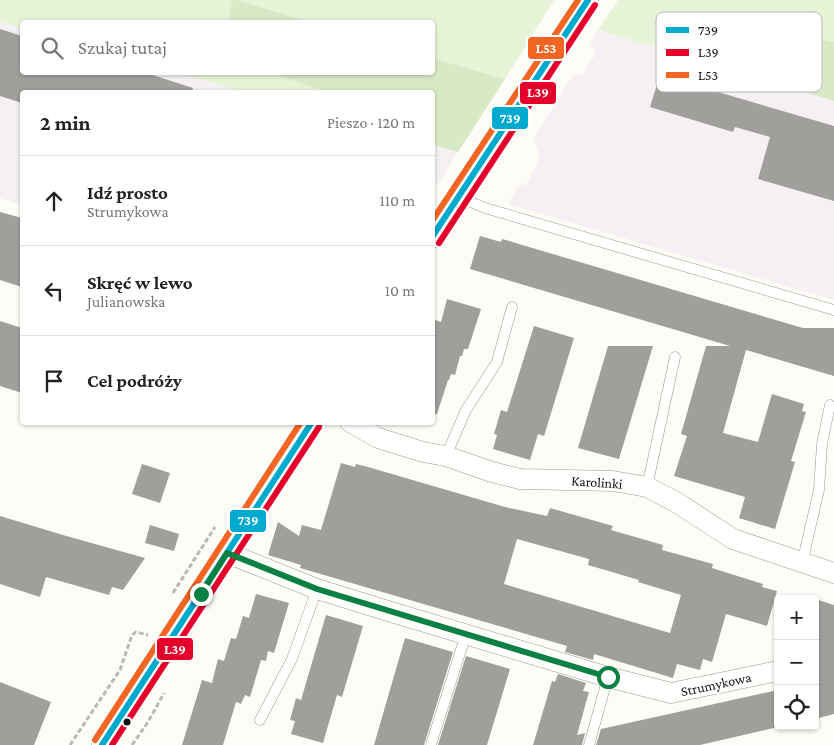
<!DOCTYPE html>
<html lang="pl">
<head>
<meta charset="utf-8">
<style>
  body { margin:0; font-family:"Crimson Pro",serif; background:#f2f2f2; color:#222 }
  .controls { position:absolute; right:15px; bottom:15px; display:grid; overflow:hidden; border-radius:5px; box-shadow:0 1px 4px #0004 }
  .controls button { width:45px; height:45px; display:grid; place-items:center; padding:0; border:0; border-bottom:1px solid #e0e0e0; background:#fff; color:#222; font:25px sans-serif }
  .stop { position:absolute; width:15px; height:15px; margin:-11px; border:4px solid #0b8043; border-radius:50%; background:#fff }
  .stop.end { background:#0b8043; border-color:#fff; box-shadow:0 1px 5px #0008 }
  .list { margin:0; padding:0; list-style:none }
  h2 { display:flex; justify-content:space-between; align-items:center; height:65px; margin:0; padding:0 20px; font-size:21px }
  h2 small { font-size:16px; font-weight:400; color:#767676 }
  .list li { display:grid; grid-template-columns:32px 1fr auto; gap:15px; align-items:center; box-sizing:border-box; height:90px; padding:0 20px; border-top:1px solid #e0e0e0 }
  .list b { display:block; font-size:19px; white-space:nowrap }
  .list p { margin:0; font-size:16px; white-space:nowrap; color:#767676 }
  .list em { font-size:16px; font-style:normal; color:#767676 }
  .icon { flex:none; width:28px; height:28px; fill:none; stroke:currentColor; stroke-width:2; stroke-linecap:round; stroke-linejoin:round }
  .map { position:relative; flex:none; width:834px; height:745px; overflow:hidden }
  .search { position:absolute; background:#fff; box-shadow:0 1px 4px #0004; left:20px; top:20px; width:415px; height:55px; display:flex; align-items:center; gap:12px; box-sizing:border-box; padding:0 18px; border-radius:5px; color:#767676; font-size:19px }
  .panel { position:absolute; background:#fff; box-shadow:0 1px 4px #0004; left:20px; top:90px; width:415px; height:335px; border-radius:5px }
  .map>svg:first-child { display:block }
  .industrial { fill:#f5f0f3 }
  .green { fill:#e7f3d7 }
  .forest { fill:#d8eac5 }
  .building { fill:#a19f9c; fill-rule:evenodd }
  .lines { fill:none; stroke-linecap:round; stroke-linejoin:round }
  .service-casing { stroke:#979795; stroke-width:11 }
  .minor-casing { stroke:#979795; stroke-width:21 }
  .path { stroke:#b9b9b8; stroke-width:3; stroke-dasharray:5 2.5; stroke-linecap:butt }
  .service { stroke:#fffffe; stroke-width:10 }
  .minor { stroke:#fffffe; stroke-width:20 }
  .bus-1-casing { stroke:#fff; stroke-width:10 }
  .bus-2-casing { stroke:#fff; stroke-width:10 }
  .bus-3-casing { stroke:#fff; stroke-width:10 }
  .bus-1 { stroke:#00a9ce; stroke-width:6 }
  .bus-2 { stroke:#e4002b; stroke-width:6 }
  .bus-3 { stroke:#f26522; stroke-width:6 }
  .route { stroke:#0b8043; stroke-width:6 }
  .bus-dot { fill:#111; stroke:#fff; stroke-width:2 }
  .labels { text-anchor:middle; stroke-width:5; stroke-linejoin:round; paint-order:stroke }
  .street-label { font-size:14px; fill:#111; stroke:#fff }
  .key { fill:#fff; stroke:#b8b8b8; stroke-width:1 }
  .key-label { font-size:14px; fill:#111 }
  .line-badge { stroke:#fff; stroke-width:2 }
  .badge-label { font-size:14px; text-anchor:middle; font-weight:bold; fill:#fff }
</style>
</head>
<body>
<div class="map">
<svg width="834" height="745" viewBox="0 0 834 745">
  <rect width="100%" height="100%" fill="#fdfcf7"/>
  <path class="industrial" d="M0,22L22,28V72L177,73L247,92H22V205L0,198Z
    M598,30L834,101V300L508,204L518,186L526,184L537,165L539,155L533,139L573,75L582,74L595,55V49L590,43Z
    M433,145L458,152L433,191L432,145Z"/>
  <path class="green" d="M0,0H232L228,22H22V28L0,22Z
    M236,0H554L505,79L433,58L432,22H312Z
    M618,0H834V42L795,34L767,39L740,73L598,30Z
    M177,73H271L327,92H247Z"/>
  <path class="forest" d="M232,0H236L312,22H228Z
    M795,34L834,42V101L740,73L767,39Z
    M433,58L505,79L458,152L433,145L432,92H327L271,73L432,72Z"/>
  <path class="building" d="M0,29L22,36V72H143L193,88L192,92H22V103L0,96Z
    M660,75L834,126V201L758,179L770,137L735,127L733,132L650,107Z
    M0,212L22,218V287L0,280Z
    M480,236L501,242L502,239L803,328H834V376L746,350L723,433L758,442L772,394L804,404L802,411L806,412L791,461L795,462L775,529L739,518L745,497L674,476L687,436L681,434L706,346H730L470,269Z
    M447,299L481,309L468,349H464L462,356H460L455,375L451,374L449,380H448L437,414H432V331L435,320L441,322Z
    M0,321L22,328V393L0,386Z
    M534,326L574,338L544,436L538,434L530,460L493,449L497,435L494,434L501,410L507,412Z
    M608,346H653L619,459L578,448Z
    M341,463L355,467L356,464L368,467L505,507L547,516L550,508L613,526L611,530L663,545L662,550L713,564L712,568L763,584L762,587L777,591L767,626L726,614L712,662L703,659L700,670L677,664L673,678L594,654L593,660L565,652L567,646L300,568L301,565L268,555L278,522L299,536L302,525L321,530ZM517,539L589,559L588,565L639,580L638,582L681,595L670,633L504,584Z
    M142,464L170,473L160,503L132,494Z
    M0,516L63,535L145,558L123,590L112,587L109,595L46,577L40,597L0,584Z
    M150,525L179,534L174,551L145,543Z
    M256,594L289,603L274,653L268,651L266,661L261,660L250,697L245,695L241,704L236,702L223,745H182L202,680L212,683L218,659L224,661L231,638L236,639L243,616L249,618Z
    M815,599L834,605V714L815,719Z
    M326,615L363,626L342,697L337,695L323,743L291,734L295,721L290,720L296,698L301,700Z
    M405,638L453,652L424,745H374Z
    M466,656L510,669L487,745H438Z
    M558,674L586,683L583,691L589,692L577,735L585,733L582,745H533L552,681L555,682Z
    M0,682L51,702L34,745H0Z
    M778,690V727L700,745H596L601,729Z"/>
  <g class="lines">
    <g class="service-casing">
      <path id="service" d="M459,197L485,208L834,310
        M446,456L466,410L497,362L512,307
        M647,487L675,357
        M802,563L819,490L822,444L830,405
        M260,720L292,659L317,589
        M431,745L466,634
        M589,745L608,677"/>
    </g>
    <g class="minor-casing">
      <path id="minor" d="M432,238L588,0
        M350,422L378,438L423,452L446,456L492,472L520,479L613,481L647,487L676,502L733,539L834,573
        M227,553L317,589L388,611L608,677L671,693L778,671
        M102,745L312,422"/>
    </g>
    <path class="path" d="M173,593L215,527
      M70,745L120,670L132,635L136,632L148,635
      M132,745L148,722L164,693"/>
    <use href="#service" class="service"/>
    <use href="#minor" class="minor"/>
    <g class="bus-1-casing">
      <path id="bus-1" d="M432,237L588,0
        M102,745L312,422"/>
    </g>
    <g class="bus-2-casing">
      <path id="bus-2" d="M439,243L595,5
        M112,745L319,427"/>
    </g>
    <g class="bus-3-casing">
      <path id="bus-3" d="M432,221L578,0
        M95,740L301,422"/>
    </g>
    <use href="#bus-1" class="bus-1"/>
    <use href="#bus-2" class="bus-2"/>
    <use href="#bus-3" class="bus-3"/>
  </g>
  <g class="lines">
    <path class="route" d="M201,594L227,553L317,589L608,677"/>
  </g>
  <circle class="bus-dot" cx="127" cy="722" r="4.5"/>
  <g class="labels">
    <g class="street-label">
      <text transform="translate(597 482) rotate(4)" y="5">Karolinki</text>
      <text transform="translate(716 684) rotate(-12)" y="5">Strumykowa</text>
    </g>
  </g>
  <rect x="656" y="12" width="166" height="80" rx="8" class="key"/>
  <rect x="666" y="27" width="23" height="6" fill="#00a9ce"/>
  <rect x="666" y="49" width="23" height="7" fill="#e4002b"/>
  <rect x="666" y="72" width="23" height="6" fill="#f26522"/>
  <g class="key-label">
    <text x="698" y="35">739</text>
    <text x="698" y="57">L39</text>
    <text x="698" y="80">L53</text>
  </g>
  <g class="line-badge">
    <rect x="527" y="36" width="38" height="24" rx="5" fill="#f26522"/>
    <rect x="519" y="81" width="38" height="24" rx="5" fill="#e4002b"/>
    <rect x="491" y="106" width="38" height="24" rx="5" fill="#00a9ce"/>
    <rect x="229" y="509" width="38" height="24" rx="5" fill="#00a9ce"/>
    <rect x="156" y="637" width="38" height="24" rx="5" fill="#e4002b"/>
  </g>
  <g class="badge-label">
    <text x="546" y="53">L53</text>
    <text x="538" y="97">L39</text>
    <text x="510" y="123">739</text>
    <text x="248" y="525">739</text>
    <text x="175" y="654">L39</text>
  </g>
</svg>
<div class="controls">
<button>+</button>
<button>−</button>
<button><svg class="icon" aria-label="locate" viewBox="0 0 24 24"><circle cx="12" cy="12" r="6"/><path d="M12 2v4M12 18v4M2 12h4M18 12h4"/></svg></button>
</div>
<div class="stop" style="left:608px;top:677px"></div>
<div class="stop end" style="left:201px;top:594px"></div>
<div class="search"><svg class="icon" aria-label="search" viewBox="0 0 24 24"><circle cx="10" cy="10" r="6"/><path d="M15 15l6 6"/></svg>Szukaj tutaj</div>
<section class="panel">
<h2>2 min<small>Pieszo · 120 m</small></h2>
<ul class="list">
<li><svg class="icon" aria-label="ahead" viewBox="0 0 24 24"><path d="M12 20V5M6 11l6-6 6 6"/></svg><div><b>Idź prosto</b><p>Strumykowa</p></div><em>110 m</em></li>
<li><svg class="icon" aria-label="left" viewBox="0 0 24 24"><path d="M17 20v-9H6M10 6l-5 5 5 5"/></svg><div><b>Skręć w lewo</b><p>Julianowska</p></div><em>10 m</em></li>
<li><svg class="icon" aria-label="arrive" viewBox="0 0 24 24"><path d="M6 21V4h12l-3 4 3 4H6"/></svg><div><b>Cel podróży</b></div></li>
</ul>
</section>
</div>
</body>
</html>
